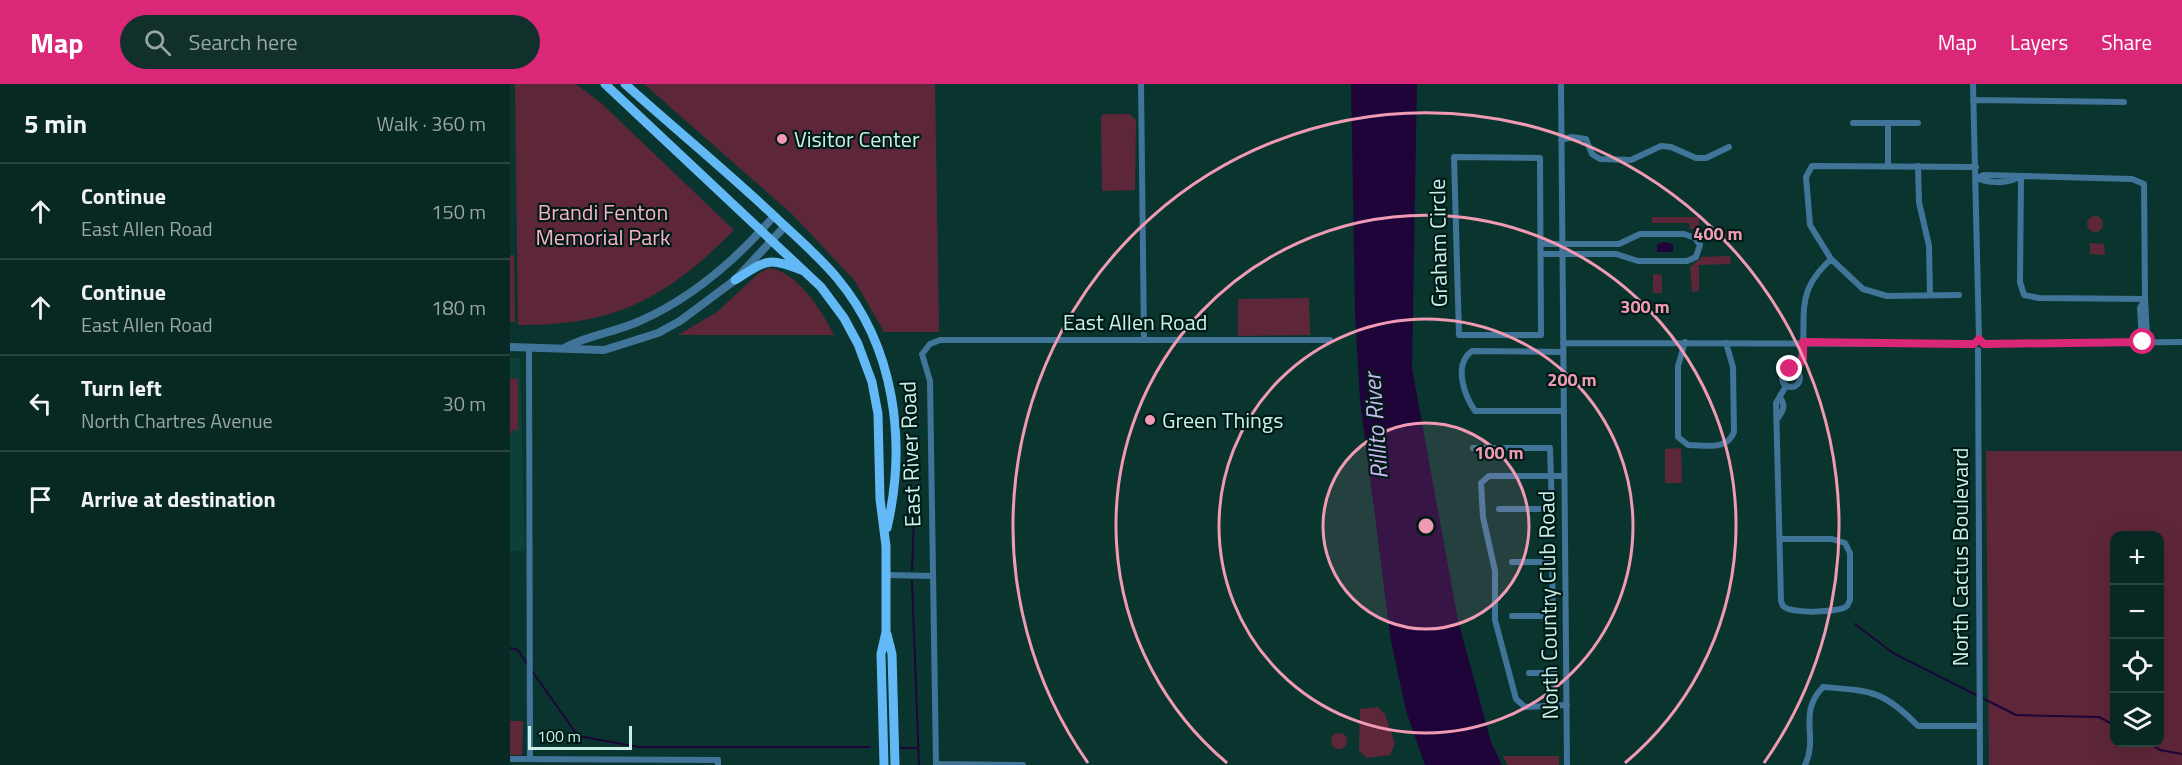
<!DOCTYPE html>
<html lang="en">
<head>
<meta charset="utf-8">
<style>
  body { margin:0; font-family:"Titillium Web",sans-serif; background:#11302b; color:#f1f3f6 }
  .controls { position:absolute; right:18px; bottom:18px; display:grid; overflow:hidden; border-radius:12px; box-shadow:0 6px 24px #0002 }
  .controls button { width:54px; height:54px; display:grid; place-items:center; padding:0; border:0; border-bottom:2px solid #294441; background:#082823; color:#f1f3f6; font:30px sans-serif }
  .scale { position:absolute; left:18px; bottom:15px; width:104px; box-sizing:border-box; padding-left:6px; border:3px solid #cbf0e8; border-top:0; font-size:16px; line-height:21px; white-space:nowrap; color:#cbf0e8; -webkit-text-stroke:4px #001b17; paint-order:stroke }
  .stop { position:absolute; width:18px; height:18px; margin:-14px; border:4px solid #db2777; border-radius:50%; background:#fff }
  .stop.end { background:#db2777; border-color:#fff; box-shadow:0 2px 6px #0008 }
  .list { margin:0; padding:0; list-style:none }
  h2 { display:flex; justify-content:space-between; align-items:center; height:78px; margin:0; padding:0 24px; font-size:26px }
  h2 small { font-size:20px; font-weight:400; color:#98a6a6 }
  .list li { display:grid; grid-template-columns:39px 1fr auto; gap:18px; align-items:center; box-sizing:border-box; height:96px; padding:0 24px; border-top:2px solid #294441 }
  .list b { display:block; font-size:22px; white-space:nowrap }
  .list p { margin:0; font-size:20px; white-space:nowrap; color:#98a6a6 }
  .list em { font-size:20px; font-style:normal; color:#98a6a6 }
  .icon { flex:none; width:33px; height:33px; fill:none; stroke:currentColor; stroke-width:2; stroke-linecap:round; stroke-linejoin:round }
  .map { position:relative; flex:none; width:1672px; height:681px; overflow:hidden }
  header { display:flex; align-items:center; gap:36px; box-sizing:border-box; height:84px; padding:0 30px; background:#db2777; color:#fff }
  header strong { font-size:28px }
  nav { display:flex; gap:33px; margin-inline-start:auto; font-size:21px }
  .search { width:420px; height:54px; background:#11302b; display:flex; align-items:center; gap:15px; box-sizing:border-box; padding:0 21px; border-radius:33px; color:#98a6a6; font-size:22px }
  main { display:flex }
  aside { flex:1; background:#082823 }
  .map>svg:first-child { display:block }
  .built { fill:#0d4039 }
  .green { fill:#5e2739; fill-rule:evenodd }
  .water { fill:#1e0438 }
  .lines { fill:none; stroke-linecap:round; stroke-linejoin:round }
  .stream { stroke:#1e0438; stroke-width:2 }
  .minor { stroke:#417499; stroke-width:6 }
  .tertiary { stroke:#417499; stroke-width:8 }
  .primary { stroke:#63b9f5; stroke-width:9 }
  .route { stroke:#db2777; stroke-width:8 }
  .ring { fill:none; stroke:#f19ab3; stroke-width:3 }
  .poi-dot { fill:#f19ab3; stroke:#001b17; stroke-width:2 }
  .labels { text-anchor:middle; stroke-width:4.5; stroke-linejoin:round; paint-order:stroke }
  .poi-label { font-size:22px; fill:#cbf0e8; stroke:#001b17; text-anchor:start }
  .park-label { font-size:22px; fill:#fcb2c6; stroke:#001b17 }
  .street-label { font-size:22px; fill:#cbf0e8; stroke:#001b17 }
  .water-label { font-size:24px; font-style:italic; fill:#cdb7f4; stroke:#001b17 }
  .centre { fill:#f19ab3; stroke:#001b17; stroke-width:3 }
  .ring-label { font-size:18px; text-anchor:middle; font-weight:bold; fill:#f19ab3; stroke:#001b17; stroke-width:4.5; stroke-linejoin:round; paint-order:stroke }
</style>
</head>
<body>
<header>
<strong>Map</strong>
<div class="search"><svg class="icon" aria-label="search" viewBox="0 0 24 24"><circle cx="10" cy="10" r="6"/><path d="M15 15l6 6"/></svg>Search here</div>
<nav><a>Map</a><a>Layers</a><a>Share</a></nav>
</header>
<main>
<aside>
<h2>5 min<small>Walk · 360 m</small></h2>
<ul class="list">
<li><svg class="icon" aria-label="ahead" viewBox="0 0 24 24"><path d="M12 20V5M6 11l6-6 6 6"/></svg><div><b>Continue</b><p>East Allen Road</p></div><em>150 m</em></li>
<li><svg class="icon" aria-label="ahead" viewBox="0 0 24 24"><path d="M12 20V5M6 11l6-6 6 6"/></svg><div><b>Continue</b><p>East Allen Road</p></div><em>180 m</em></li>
<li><svg class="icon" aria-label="left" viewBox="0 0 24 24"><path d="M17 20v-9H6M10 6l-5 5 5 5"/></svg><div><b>Turn left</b><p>North Chartres Avenue</p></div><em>30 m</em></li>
<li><svg class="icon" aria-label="arrive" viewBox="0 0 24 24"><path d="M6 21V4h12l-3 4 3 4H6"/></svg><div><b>Arrive at destination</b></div></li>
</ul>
</aside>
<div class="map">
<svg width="1672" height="681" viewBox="0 0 1672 681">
  <rect width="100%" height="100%" fill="#0a352f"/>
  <path class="built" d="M0,274H10L15,467H0Z"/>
  <path class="green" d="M5,0H66L91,19L224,146C157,214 105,242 8,241Z
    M134,0H425L429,248H374L345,197L282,130Z
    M593,30H620L626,36L625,106L592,107L591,33Z
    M1577 140a8 8 0 1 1 16 0a8 8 0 1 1-16 0Z
    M1142,133H1189V145H1180L1179,139H1142Z
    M1221,147V155L1191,156L1190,148Z
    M1580,159L1594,160L1595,171L1580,170Z
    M0,171H4L5,238H0Z
    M1220,172L1221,180L1189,181V207L1182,208L1180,183L1192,173Z
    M259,184C288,188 312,227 324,251H168L207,228L248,190Z
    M1143,190L1152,191V209H1143Z
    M799,214L800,251L728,252V215Z
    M0,294L8,295V346H2L0,353Z
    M1171,364L1172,399H1155V365Z
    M1476,367H1672V681H1479ZM1604,452H1650V658H1604Z
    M868,623L875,630L885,660L880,671L856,674L849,666L850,625Z
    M0,637H13L12,671H0Z
    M821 657a8 8 0 1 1 16 0a8 8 0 1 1-16 0Z
    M993,672H1049V681H998Z"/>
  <path class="water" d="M841,0H907L902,284L948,536L981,658L992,681H915L896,627L881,557L850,317L845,229Z
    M1154,158L1163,160V168H1147V160Z"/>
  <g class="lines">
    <path class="stream" d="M402,486L405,410
      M402,497L409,681
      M1345,540L1383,569L1506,631L1589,633L1604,641
      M0,564L8,566L17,580
      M22,587L68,652L129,663H360
      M1637,658L1650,666L1672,670
      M390,664H408"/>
    <path class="minor" d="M631,0L634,255
      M1051,0L1057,681
      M1463,0L1469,255
      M1463,16L1614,18
      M1343,39H1408
      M1378,39V81
      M1051,56L1062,53L1076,55L1082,70L1090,75L1121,76L1151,62L1161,63L1186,74H1196L1219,63
      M944,73L1030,74L1031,251H949Z
      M1408,82L1409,118L1419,162L1420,211
      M1507,94C1495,100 1478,99 1466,94L1474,91L1622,95L1634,100L1635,215L1529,214L1514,211L1510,198L1511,94
      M1032,160H1109L1130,150H1174L1185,154L1190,161L1186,173L1177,177H1128L1106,170H1033
      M1449,211L1377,212L1353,205L1321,175L1300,141L1296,93L1302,82L1466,83
      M1635,215L1637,251L1632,258L1630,224Z
      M1175,258L1168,282V353L1178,361C1195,361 1217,367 1224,348L1223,283L1216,259
      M1053,259L1464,260
      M1475,260L1672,258
      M19,264L20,675
      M1468,266L1470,681
      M1053,268L962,267C943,280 954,311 965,327H1054
      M1272 294a9 9 0 1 1 18 0a9 9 0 1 1-18 0Z
      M1286,286C1300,261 1288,232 1298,206C1303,193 1312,184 1321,175
      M1268,334C1273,327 1276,321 1270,314
      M963,364H1040L1042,425H989
      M1054,392H979L971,399L973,433L985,487V536L1006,615L1015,623L1057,621
      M1270,455H1322L1335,459L1340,469V516L1337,522C1328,529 1281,530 1273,522L1271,517L1266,319L1276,302
      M1002,478H1042L1043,532H1002
      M377,491L423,492
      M1019,589H1044L1045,622
      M0,675L208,676V681
      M513,681L426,680L420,297L412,270L420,260L430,256H820
      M1295,681C1309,652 1287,630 1313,603C1361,607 1373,606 1408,642H1468"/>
    <path class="tertiary" d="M0,263L94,266L148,249L170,237L225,196L275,142
      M56,263C79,251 106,248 130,237C182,214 227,175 264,132"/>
    <path class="primary" d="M95,0L311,203L334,234L348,260L362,298L368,330L370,415L376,462V548L371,570L374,681
      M115,0C164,44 214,85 262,130C284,151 308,171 327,194C385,263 397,358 377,444
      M225,196C258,175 257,173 294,187
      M377,550L382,570L385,681"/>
  </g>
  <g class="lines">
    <path class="route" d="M1280,285L1286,286L1293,274V258L1457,260H1464L1469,255L1474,260L1633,258"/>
  </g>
  <circle cx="916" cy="442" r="103" fill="#f19ab3" fill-opacity=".12"/>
  <g class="ring">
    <circle cx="916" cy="442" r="103"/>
    <circle cx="916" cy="442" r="207"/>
    <path d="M717 679A310 310 0 1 1 1115 679"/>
    <path d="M578 679A413 413 0 1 1 1254 679"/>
  </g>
  <g class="poi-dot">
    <circle cx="272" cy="55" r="6"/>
    <circle cx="640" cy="336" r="6"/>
  </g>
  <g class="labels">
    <g class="poi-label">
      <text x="284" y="63">Visitor Center</text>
      <text x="652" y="344">Green Things</text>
    </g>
    <g class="park-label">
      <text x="93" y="136">Brandi Fenton<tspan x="93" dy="25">Memorial Park</tspan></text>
    </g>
    <g class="street-label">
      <text transform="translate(928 159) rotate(-91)" y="8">Graham Circle</text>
      <text x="625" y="246">East Allen Road</text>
      <text transform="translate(400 370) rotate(-92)" y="8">East River Road</text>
      <text transform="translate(1450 473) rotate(-90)" y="8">North Cactus Boulevard</text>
      <text transform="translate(1038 521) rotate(-91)" y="8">North Country Club Road</text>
    </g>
    <g class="water-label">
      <text transform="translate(866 342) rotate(-94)" y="8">Rillito River</text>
    </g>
  </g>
  <circle cx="916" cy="442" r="9" class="centre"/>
  <g class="ring-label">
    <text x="1208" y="156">400 m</text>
    <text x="1135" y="229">300 m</text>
    <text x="1062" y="302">200 m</text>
    <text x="989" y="375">100 m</text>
  </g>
</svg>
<div class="controls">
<button>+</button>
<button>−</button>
<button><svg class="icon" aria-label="locate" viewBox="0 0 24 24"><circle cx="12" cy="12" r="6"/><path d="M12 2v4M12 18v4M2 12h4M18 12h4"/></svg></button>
<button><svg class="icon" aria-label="layers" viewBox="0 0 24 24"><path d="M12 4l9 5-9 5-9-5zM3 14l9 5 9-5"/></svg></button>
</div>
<div class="scale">100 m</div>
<div class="stop" style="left:1633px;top:258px"></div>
<div class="stop end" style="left:1280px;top:285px"></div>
</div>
</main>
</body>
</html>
